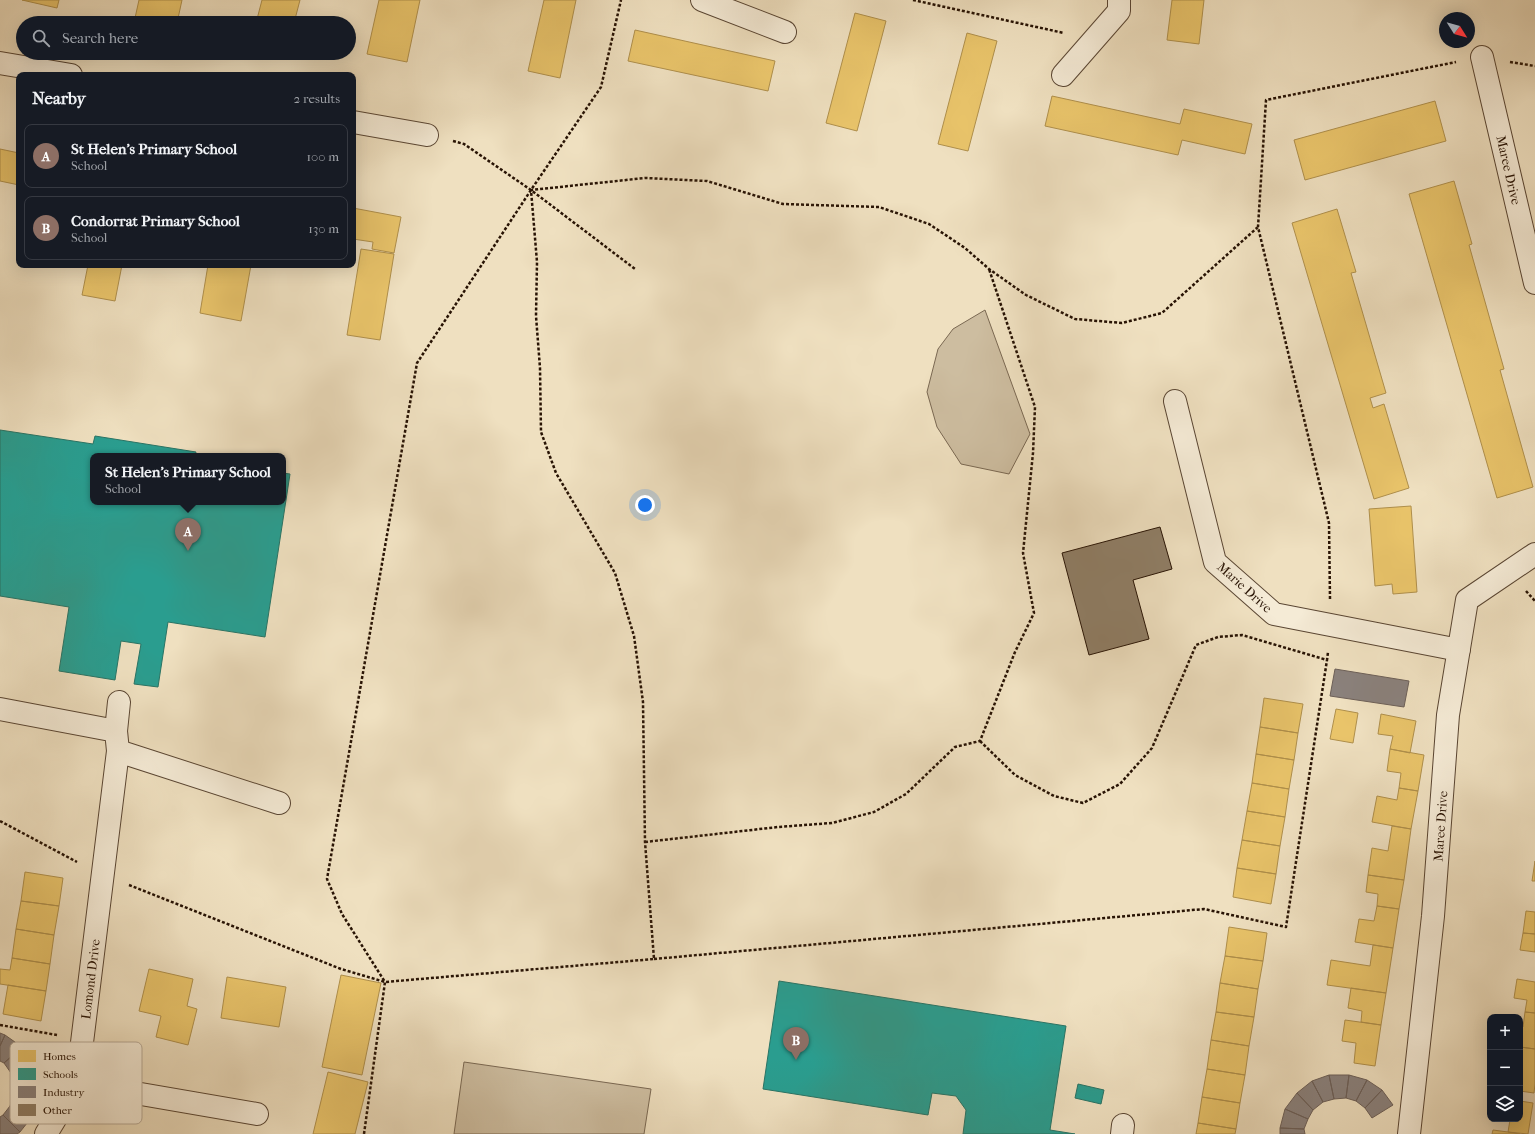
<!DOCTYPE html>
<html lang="en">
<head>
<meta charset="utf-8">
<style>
  body { margin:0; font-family:"IM FELL French Canon",serif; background:#242831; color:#f1f3f6 }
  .controls { position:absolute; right:12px; bottom:12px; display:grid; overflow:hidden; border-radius:8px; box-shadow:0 4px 16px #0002 }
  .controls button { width:36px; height:36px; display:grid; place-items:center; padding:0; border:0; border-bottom:1px solid #363941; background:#171b24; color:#f1f3f6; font:20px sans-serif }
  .compass { position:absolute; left:1439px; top:12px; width:36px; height:36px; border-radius:50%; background:#171b24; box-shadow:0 4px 16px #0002; rotate:127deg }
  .you { position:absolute; left:645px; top:505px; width:14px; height:14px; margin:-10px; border:3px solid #fff; border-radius:50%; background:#1a73e8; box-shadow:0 0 0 6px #1a73e833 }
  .badge { display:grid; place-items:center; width:26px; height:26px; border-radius:50%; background:#0b8043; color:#fff; font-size:13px; font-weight:700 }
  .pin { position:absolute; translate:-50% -33px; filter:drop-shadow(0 1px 2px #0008) }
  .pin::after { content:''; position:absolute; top:21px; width:14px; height:12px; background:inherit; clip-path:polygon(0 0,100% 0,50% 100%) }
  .popup { position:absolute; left:90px; top:453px; width:196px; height:52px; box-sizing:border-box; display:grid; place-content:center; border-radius:8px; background:#171b24; filter:drop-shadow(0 1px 3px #0005); font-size:13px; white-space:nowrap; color:#9ea1a6 }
  .popup b { font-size:15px; color:#f1f3f6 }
  .popup::after { content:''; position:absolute; left:50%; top:100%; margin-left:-8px; border:8px solid transparent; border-top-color:#171b24 }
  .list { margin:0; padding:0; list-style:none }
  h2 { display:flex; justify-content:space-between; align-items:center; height:52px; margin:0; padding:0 16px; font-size:17px }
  h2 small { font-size:13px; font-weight:400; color:#9ea1a6 }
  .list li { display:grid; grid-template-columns:26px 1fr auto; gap:12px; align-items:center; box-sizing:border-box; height:64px; margin:0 8px 8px; padding:0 8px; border:1px solid #363941; border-radius:8px }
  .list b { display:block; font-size:15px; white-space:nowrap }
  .list p { margin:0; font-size:13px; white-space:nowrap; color:#9ea1a6 }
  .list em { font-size:13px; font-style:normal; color:#9ea1a6 }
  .icon { flex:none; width:22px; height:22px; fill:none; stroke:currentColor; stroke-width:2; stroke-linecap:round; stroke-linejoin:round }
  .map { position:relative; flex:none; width:1535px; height:1134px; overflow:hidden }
  .search { position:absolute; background:#171b24; box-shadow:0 4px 16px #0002; left:16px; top:16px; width:340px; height:44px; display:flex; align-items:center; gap:10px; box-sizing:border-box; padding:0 14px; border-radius:22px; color:#9ea1a6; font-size:15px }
  .panel { position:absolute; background:#171b24; box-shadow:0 4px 16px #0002; left:16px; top:72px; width:340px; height:196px; border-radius:8px }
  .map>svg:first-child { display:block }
  .green { fill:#cdbda0; stroke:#7a6852 }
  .homes { fill:#e9c46a; stroke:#af8f4b }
  .schools { fill:#2a9d8f; stroke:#297465 }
  .industry { fill:#8a817c; stroke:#6d6058 }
  .building { fill:#8f7e66; stroke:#281304 }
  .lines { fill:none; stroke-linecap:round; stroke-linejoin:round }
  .minor-casing { stroke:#5a4633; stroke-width:24 }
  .path { stroke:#281304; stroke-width:2.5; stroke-dasharray:3 2; stroke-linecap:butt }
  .minor { stroke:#f5ebd6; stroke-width:22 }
  .labels { text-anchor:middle; stroke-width:4; stroke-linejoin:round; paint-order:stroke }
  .street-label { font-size:13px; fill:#281304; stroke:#f5ebd6 }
  .key { fill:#f5ebd6; stroke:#b8aa97; stroke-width:1 }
  .key-label { font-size:11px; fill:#281304 }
</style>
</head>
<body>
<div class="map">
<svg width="1535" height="1134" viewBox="0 0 1535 1134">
  <rect width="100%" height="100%" fill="#efe0c0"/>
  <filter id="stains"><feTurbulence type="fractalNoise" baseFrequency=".005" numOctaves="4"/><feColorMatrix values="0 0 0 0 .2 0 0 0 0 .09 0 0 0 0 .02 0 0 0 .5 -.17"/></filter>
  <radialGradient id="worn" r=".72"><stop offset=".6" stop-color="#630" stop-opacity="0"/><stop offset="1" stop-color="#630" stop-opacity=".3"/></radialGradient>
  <path class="green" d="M985,310L1030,434L1009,474L961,464L937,427L927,392L938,349L953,329Z
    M464,1062L651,1089L644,1134H454Z"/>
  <path class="homes" d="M22,0H59L57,8Z
    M139,0H182L177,23H159L135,18Z
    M262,0H300L294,23H256Z
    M379,0H420L407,62L367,54Z
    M544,0H576L560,78L528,71Z
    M1172,0H1204L1199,44L1167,40Z
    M855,13L886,21L857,131L826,123Z
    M635,30L775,61L768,91L628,61Z
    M967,33L997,41L968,151L938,144Z
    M1052,96L1180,124L1184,109L1252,124L1245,154L1182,140L1178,155L1045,126Z
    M1435,101L1446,141L1305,180L1294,140Z
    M0,149L19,153V185L0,181Z
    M1454,181L1472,244L1469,245L1504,369L1500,370L1533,487L1497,498L1409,194Z
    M353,208L401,217L394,253L372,249L373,242L353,239Z
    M1337,209L1356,272L1351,273L1386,393L1370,398L1373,408L1384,404L1409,488L1374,499L1292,223Z
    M361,249L394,254L380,340L347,335Z
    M88,265H122L115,301L82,295Z
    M208,265H251L241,321L200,313Z
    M1411,506L1417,592L1393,594L1392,584L1375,586L1369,509Z
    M1264,698L1303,704L1298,733L1260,727Z
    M1336,709L1358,713L1353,743L1330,739Z
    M1381,714L1416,721L1410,753L1390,749L1393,736L1378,734Z
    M1260,727L1298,733L1294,760L1256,754Z
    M1390,749L1424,755L1418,791L1399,788L1401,773L1387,771Z
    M1256,754L1294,760L1289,789L1252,783Z
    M1252,783L1289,789L1285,817L1247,811Z
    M1399,788L1418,791L1411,829L1372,822L1377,796L1397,800Z
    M1247,811L1285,817L1280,846L1242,840Z
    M1392,826L1411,829L1404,880L1368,875L1372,848L1388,851Z
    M1242,840L1280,846L1276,874L1237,868Z
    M1535,861V881H1532Z
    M1237,868L1276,874L1271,904L1233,897Z
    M25,872L63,878L59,906L21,901Z
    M1368,875L1404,880L1399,909L1377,906L1378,894L1366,892Z
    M21,901L59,906L54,935L16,929Z
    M1377,906L1399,909L1393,948L1355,942L1359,919L1374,921Z
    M1526,911L1535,912V934L1523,933Z
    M1229,927L1267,933L1263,961L1225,956Z
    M16,929L54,935L50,964L12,958Z
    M1523,933L1535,934V952L1520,950Z
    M1373,945L1393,948L1386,993L1327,985L1331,960L1370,966Z
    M1225,956L1263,961L1258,989L1220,983Z
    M12,958L50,964L46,991L0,984V969L10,970Z
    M149,969L193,979L187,1006L197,1009L188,1045L156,1037L161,1016L139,1011Z
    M341,975L381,983L362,1075L322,1067Z
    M227,977L286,987L279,1027L221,1018Z
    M1517,979L1535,982V1013L1525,1012L1527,1000L1514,998Z
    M1220,983L1258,989L1254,1017L1216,1012Z
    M8,985L46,991L41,1021L3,1014Z
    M1351,988L1386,993L1381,1025L1361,1022L1362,1011L1348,1008Z
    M1216,1012L1254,1017L1249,1046L1211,1040Z
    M1525,1012L1535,1013V1049L1520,1047V1026L1523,1027Z
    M1345,1020L1381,1025L1375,1066L1354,1063L1356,1043L1342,1041Z
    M1211,1040L1249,1046L1245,1075L1207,1069Z
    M1520,1047L1535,1049V1084L1534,1093L1520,1091Z
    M1207,1069L1245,1075L1240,1103L1202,1097Z
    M328,1072L368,1082L355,1134H313Z
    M1202,1097L1240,1103L1236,1129L1198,1123Z
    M1520,1101L1533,1103L1528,1134L1508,1132L1510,1120L1502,1119H1520Z
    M1198,1123L1236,1129L1235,1134H1196Z
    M1493,1130L1508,1132L1520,1134H1492Z"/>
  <path class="schools" d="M0,430L93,444L95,436L196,452L195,456H93V502H283V473L290,474L265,637L168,622L158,687L134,684L141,644L121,641L115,680L59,671L69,607L0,596Z
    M779,981L1066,1026L1050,1130L1075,1134H963L966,1110L956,1096L932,1093L928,1115L763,1089Z
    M1078,1084L1104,1090L1101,1104L1075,1098Z"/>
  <path class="industry" d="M1335,669L1409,681L1404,707L1330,696Z
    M0,1033L5,1035L0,1046Z
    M5,1035L22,1047L4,1063L0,1061V1046Z
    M22,1047L32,1063L11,1073L4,1063Z
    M32,1063L38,1080L14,1084L11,1073Z
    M1329,1075H1349L1346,1098L1334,1099Z
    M1329,1075L1334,1099L1323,1102L1312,1081Z
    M1349,1075L1367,1080L1356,1101L1346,1098Z
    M38,1080L37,1101L13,1096L14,1084Z
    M1367,1080L1382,1090L1365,1108L1356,1101Z
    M1312,1081L1323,1102L1313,1110L1297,1093Z
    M1382,1090L1393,1105L1372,1118L1365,1108Z
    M1297,1093L1313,1110L1308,1119L1285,1109Z
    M13,1096L37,1101L31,1118L10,1106Z
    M10,1106L31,1118L20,1132L3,1115Z
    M1285,1109L1308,1119L1304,1129L1280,1128Z
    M3,1115L20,1132L17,1134H0V1117Z
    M1280,1128L1304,1129L1305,1134H1280Z"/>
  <path class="building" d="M1160,527L1172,569L1133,580L1149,639L1089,655L1062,553Z"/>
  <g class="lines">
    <g class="minor-casing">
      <path id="minor" d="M702,0L785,32
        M1482,57L1535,283
        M0,63L71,75
        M1063,75L1119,11V0
        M353,122L427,135
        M1175,401L1215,562L1274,614L1459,650
        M0,709L116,731L118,751L279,803
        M116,731L119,702
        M77,1083L257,1114
        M46,1134L77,1083L118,751
        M1122,1134L1123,1125
        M1409,1134L1433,916L1448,715L1467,600L1535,554"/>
    </g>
    <path class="path" d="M913,0L1064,33
      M1510,62L1535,66
      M453,141L464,144L531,190L635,269
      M1526,591L1535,601
      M1330,599L1329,523L1258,227L1266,100L1456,62
      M980,741L1015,775L1054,796L1083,803L1120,784L1152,748L1196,645L1218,637L1242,635L1327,660L1328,652
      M0,821L77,862
      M645,842L778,827L832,823L874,812L906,794L955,747L980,741L1015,652L1034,613L1023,553L1033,453L1035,407L989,269
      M129,885L341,969L385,982L654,959L645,842L643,702L634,636L615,573L556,473L541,432L540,368L536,316L537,262L531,190L645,178L707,181L783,204L879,207L929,224L965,248L989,269L1026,295L1075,319L1122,323L1162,313L1258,227
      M654,959L1204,909L1286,927L1327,660
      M0,1025L57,1035
      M364,1134L385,982L342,914L327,879L417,363L531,190L601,87L621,0"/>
    <use href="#minor" class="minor"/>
  </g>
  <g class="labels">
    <g class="street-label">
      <text transform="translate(1509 170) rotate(77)" y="5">Maree Drive</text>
      <text transform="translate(1245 587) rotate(42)" y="5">Marie Drive</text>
      <text transform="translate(1440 826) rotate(-86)" y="5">Maree Drive</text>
      <text transform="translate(90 979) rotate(-83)" y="5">Lomond Drive</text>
    </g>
  </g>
  <rect x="10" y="1042" width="132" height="82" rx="6" class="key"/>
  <rect x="18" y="1050" width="18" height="12" fill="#e9c46a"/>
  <rect x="18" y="1068" width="18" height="12" fill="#2a9d8f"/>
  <rect x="18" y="1086" width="18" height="12" fill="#8a817c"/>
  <rect x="18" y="1104" width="18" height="12" fill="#8f7e66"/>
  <g class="key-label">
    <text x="43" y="1060">Homes</text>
    <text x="43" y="1078">Schools</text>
    <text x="43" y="1096">Industry</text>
    <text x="43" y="1114">Other</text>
  </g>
  <rect width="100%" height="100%" filter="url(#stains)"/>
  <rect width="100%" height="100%" fill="url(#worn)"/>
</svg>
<div class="controls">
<button>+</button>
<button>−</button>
<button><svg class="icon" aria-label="layers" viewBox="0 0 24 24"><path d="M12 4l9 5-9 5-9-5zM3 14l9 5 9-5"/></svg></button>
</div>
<svg class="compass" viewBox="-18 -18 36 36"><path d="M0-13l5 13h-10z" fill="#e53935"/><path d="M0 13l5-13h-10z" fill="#9ea1a6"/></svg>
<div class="you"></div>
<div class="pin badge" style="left:188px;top:551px;background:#8d6e63">A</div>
<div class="popup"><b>St Helen's Primary School</b>School</div>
<div class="pin badge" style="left:796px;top:1060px;background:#8d6e63">B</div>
<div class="search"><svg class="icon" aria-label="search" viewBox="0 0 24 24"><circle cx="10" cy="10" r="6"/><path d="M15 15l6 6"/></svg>Search here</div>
<section class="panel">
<h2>Nearby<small>2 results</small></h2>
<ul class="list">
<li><span class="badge" style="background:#8d6e63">A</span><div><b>St Helen's Primary School</b><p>School</p></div><em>100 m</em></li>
<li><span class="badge" style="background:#8d6e63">B</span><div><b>Condorrat Primary School</b><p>School</p></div><em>130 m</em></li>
</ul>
</section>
</div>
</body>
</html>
